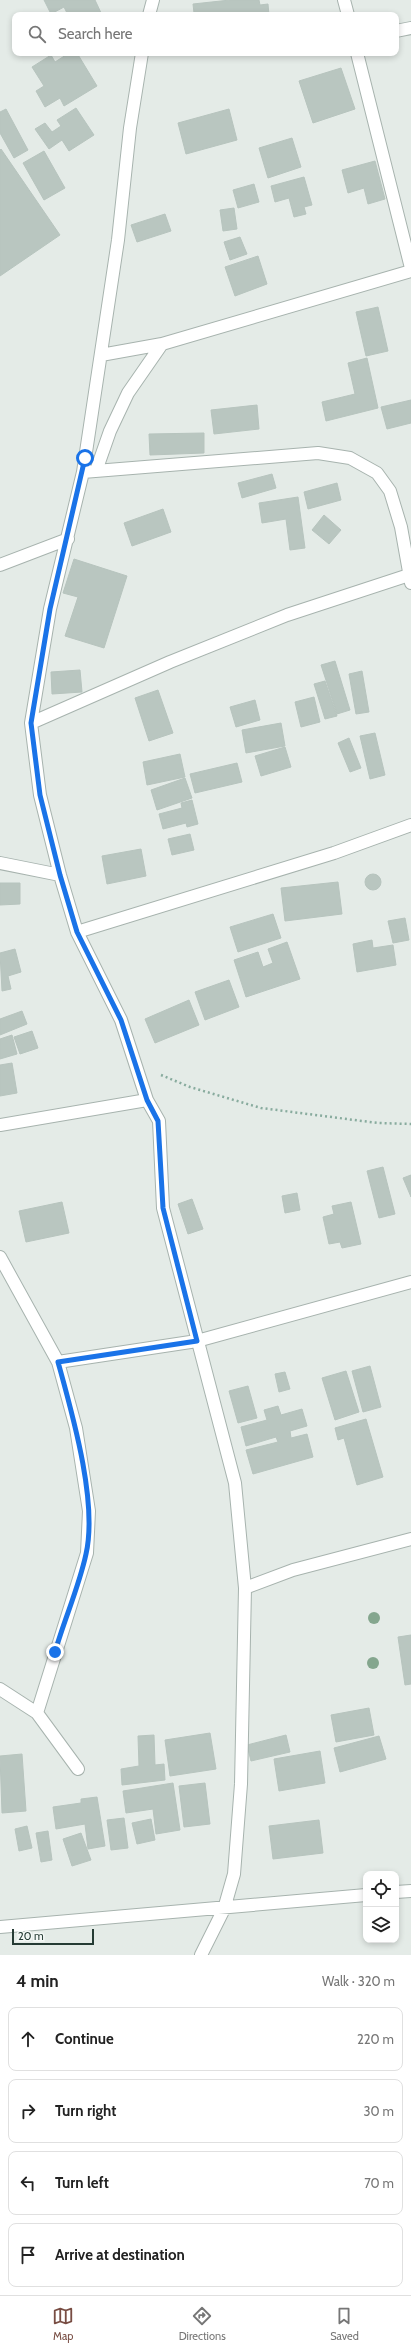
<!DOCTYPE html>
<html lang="en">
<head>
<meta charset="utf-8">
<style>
  body { margin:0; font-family:Cabin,sans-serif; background:#f2f2f2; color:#222 }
  .controls { position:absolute; right:12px; bottom:12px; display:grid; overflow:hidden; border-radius:8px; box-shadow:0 2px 6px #0003 }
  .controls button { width:36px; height:36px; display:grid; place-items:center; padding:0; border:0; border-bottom:1px solid #e0e0e0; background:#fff; color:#222; font:20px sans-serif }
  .scale { position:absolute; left:12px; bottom:10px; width:82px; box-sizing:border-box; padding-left:4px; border:2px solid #253b34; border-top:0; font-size:11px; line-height:14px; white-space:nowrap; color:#253b34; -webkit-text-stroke:3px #f4f8f6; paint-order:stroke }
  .stop { position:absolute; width:12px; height:12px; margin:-9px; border:3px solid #1a73e8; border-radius:50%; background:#fff }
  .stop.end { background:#1a73e8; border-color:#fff; box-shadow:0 1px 4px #0008 }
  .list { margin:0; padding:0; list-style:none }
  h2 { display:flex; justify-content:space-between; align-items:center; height:52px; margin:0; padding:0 16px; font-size:17px }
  h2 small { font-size:13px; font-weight:400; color:#767676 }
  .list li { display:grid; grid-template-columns:26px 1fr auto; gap:12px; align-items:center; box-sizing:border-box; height:64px; margin:0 8px 8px; padding:0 8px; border:1px solid #e0e0e0; border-radius:8px }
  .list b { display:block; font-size:15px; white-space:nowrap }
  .list em { font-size:13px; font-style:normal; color:#767676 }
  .icon { flex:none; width:22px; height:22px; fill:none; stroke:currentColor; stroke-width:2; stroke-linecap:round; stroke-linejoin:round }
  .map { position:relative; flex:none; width:411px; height:1955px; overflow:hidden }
  .search { position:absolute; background:#fff; box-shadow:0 2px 6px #0003; left:12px; right:12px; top:12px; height:44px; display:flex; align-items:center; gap:10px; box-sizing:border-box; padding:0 14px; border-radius:8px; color:#767676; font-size:15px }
  .sheet { height:340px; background:#fff }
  nav { display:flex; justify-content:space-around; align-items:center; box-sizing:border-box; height:56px; border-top:1px solid #e0e0e0; background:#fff; font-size:11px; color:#767676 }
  nav a { display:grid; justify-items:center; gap:2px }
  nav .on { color:#784d43 }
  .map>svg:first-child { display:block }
  .building { fill:#b9c6c0; stroke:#b7c4be }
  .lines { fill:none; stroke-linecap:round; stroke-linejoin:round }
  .minor-casing { stroke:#a7b3ae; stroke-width:14 }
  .path { stroke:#88ab9e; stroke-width:2.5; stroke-dasharray:2 3; stroke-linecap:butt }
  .minor { stroke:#fff; stroke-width:12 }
  .tree { fill:#84a68e }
  .route { stroke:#1a73e8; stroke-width:5 }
</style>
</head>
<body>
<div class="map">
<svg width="411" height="1955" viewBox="0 0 411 1955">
  <rect width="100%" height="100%" fill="#e4ebe7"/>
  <path class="building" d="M44,0H95L102,15H68L64,7L51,14Z
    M230,0H259L260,5L268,4L269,15H177L194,13L193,4Z
    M69,53H77L97,86L64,106L60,98L45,107L36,91L44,86L32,67L51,55L55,62Z
    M341,68L355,109L313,123L299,81Z
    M76,108L94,135L69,151L62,140L49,149L35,129L45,123L52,132L61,126L57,120Z
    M6,109L28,150L14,158L0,133V112Z
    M229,109L237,140L186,154L178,123Z
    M292,138L301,167L268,178L259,148Z
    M1,149L60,235L0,276V150Z
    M44,151L65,188L44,200L23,163Z
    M375,161L385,199L368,204L364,188L348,193L342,170Z
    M304,177L312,205L304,207L306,214L294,217L289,198L275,202L271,186Z
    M254,184L259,202L238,208L233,190Z
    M234,208L237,229L223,231L220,210Z
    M165,214L171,231L137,242L131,225Z
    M240,237L247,254L230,260L224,242Z
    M258,256L267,284L235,296L225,267Z
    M378,307L388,351L366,356L356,312Z
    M367,358L378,408L326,421L322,402L355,394L348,363Z
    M411,400V423L387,429L381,407Z
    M257,405L259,429L214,434L211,410Z
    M204,433V453L150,455L149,434Z
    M272,474L276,488L242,498L238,483Z
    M337,483L341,500L308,509L304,492Z
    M298,497L305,548L290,550L286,519L262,523L259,503Z
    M163,509L171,532L132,546L124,523Z
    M324,515L341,530L329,544L312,530Z
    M74,559L127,576L104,648L65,636L78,597L63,593Z
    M335,661L350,710L337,714L321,665Z
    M80,670L82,692L52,694L51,672Z
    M362,671L369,712L356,714L349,674Z
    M325,681L337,716L325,719L314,684Z
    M158,690L173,733L149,741L135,698Z
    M314,697L320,722L301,727L295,702Z
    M255,700L260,720L236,727L230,707Z
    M281,723L285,746L246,753L242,730Z
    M375,733L385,775L370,779L360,736Z
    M349,738L361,768L350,772L338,743Z
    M285,747L291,767L261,776L255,756Z
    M180,754L185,777L147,785L143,762Z
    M237,763L242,782L195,793L190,774Z
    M185,778L192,798L157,810L151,790Z
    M192,800L198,824L187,827L186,823L163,829L159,814L182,808L181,803Z
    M190,834L194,850L172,855L168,839Z
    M141,849L146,876L107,884L102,856Z
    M365 882a8 8 0 1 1 16 0a8 8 0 1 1-16 0Z
    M338,882L342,914L285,921L281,888Z
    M0,883H20V904L0,905Z
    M273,914L281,938L238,952L230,927Z
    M405,918L409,940L393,943L388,921Z
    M372,940L373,948L393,945L396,965L357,972L353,944Z
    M287,942L300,979L246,997L234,960L258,952L263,967L273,963L268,949Z
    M15,949L21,972L8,976L11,989L2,991L0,953Z
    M229,980L239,1007L205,1020L195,992Z
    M189,1000L199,1025L155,1043L145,1019Z
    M22,1011L27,1024L0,1035V1019Z
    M32,1031L38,1048L20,1054L14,1037Z
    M12,1035L17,1054L0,1059V1039Z
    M12,1063L17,1093L0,1096V1065Z
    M383,1167L395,1214L379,1218L367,1171Z
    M411,1175V1197L403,1178Z
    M297,1193L300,1210L285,1213L282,1196Z
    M192,1199L203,1229L188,1234L178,1204Z
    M62,1202L69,1233L26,1242L19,1211Z
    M351,1202L361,1244L342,1248L340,1242L329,1244L323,1217L334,1214L332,1206Z
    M370,1366L381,1407L363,1412L352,1371Z
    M346,1371L359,1412L335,1420L322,1378Z
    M285,1372L290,1389L279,1392L275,1374Z
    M248,1386L257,1418L238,1423L229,1391Z
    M278,1406L281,1415L302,1409L307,1426L290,1431L291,1438L307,1434L313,1457L253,1474L246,1450L278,1442L276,1437L246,1446L241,1427L267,1420L264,1410Z
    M366,1419L383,1477L357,1485L344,1438L338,1440L335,1428Z
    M411,1635V1684L405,1685L398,1637Z
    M369,1708L374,1735L336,1742L331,1715Z
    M210,1733L216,1769L170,1776L165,1740Z
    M154,1735L155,1765L164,1764L165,1780L122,1785L121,1769L139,1766L138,1736Z
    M286,1735L290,1752L251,1761L247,1745Z
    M379,1736L386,1759L340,1772L334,1748Z
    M320,1751L325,1783L279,1791L274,1759Z
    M22,1754L26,1811L2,1813L0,1756Z
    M173,1783L180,1830L156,1834L153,1809L126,1813L123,1791Z
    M205,1783L210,1824L184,1827L179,1786Z
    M97,1797L105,1846L88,1849L85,1824L56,1829L53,1807L81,1803V1799Z
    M124,1818L128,1848L111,1850L107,1820Z
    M151,1819L155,1840L137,1844L132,1823Z
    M319,1820L323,1853L273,1859L269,1826Z
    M27,1826L32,1848L19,1851L15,1829Z
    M48,1831L52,1860L41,1862L36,1833Z
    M81,1833L91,1860L72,1866L63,1839Z"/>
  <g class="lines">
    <g class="minor-casing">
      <path id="minor" d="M344,0L348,15
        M149,15L153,0
        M396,31L411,28
        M142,53L130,128L118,240L83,472L50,609L31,723L40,795L60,875L77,932L121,1020L147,1100L159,1121L163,1208L235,1483L245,1588L241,1784L234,1874L224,1909L201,1955
        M357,53L411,268
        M101,355L162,344L411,271
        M96,471L110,431L128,393L162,344
        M83,472L318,453L350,458L377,473L390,491L401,527L411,583
        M0,565L68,539
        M31,723L170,662L287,615L409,575
        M0,863L60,875
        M77,932L334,853L411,825
        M0,1125L147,1100
        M0,1257L58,1362L76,1428L89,1511L87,1553L37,1713
        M58,1362L197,1341L411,1282
        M245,1588L293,1570L411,1539
        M0,1689L37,1713L78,1769
        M396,1892L411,1891
        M0,1927L366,1895"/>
    </g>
    <path class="path" d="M161,1075L190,1087L261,1108L378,1123L411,1124"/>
    <use href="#minor" class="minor"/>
  </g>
  <g class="tree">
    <circle cx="374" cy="1618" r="6"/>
    <circle cx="373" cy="1663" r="6"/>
  </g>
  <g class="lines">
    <path class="route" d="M55,1652C64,1620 79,1587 86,1554C98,1502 72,1413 58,1362L197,1341L163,1208L158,1121L147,1100L121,1020L77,932L60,875L40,795L31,723L50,609L85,458"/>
  </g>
</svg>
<div class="controls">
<button><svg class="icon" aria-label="locate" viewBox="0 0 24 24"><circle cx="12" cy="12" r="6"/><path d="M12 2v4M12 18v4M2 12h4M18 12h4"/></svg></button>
<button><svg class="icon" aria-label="layers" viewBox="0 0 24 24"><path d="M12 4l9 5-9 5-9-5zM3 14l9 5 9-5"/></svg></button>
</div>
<div class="scale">20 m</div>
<div class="stop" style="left:85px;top:458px"></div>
<div class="stop end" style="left:55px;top:1652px"></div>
<div class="search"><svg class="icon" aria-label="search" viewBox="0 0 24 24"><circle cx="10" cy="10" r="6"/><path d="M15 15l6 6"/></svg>Search here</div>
</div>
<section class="sheet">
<h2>4 min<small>Walk · 320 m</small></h2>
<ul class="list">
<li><svg class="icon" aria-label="ahead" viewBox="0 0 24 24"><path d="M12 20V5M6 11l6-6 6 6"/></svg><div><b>Continue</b></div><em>220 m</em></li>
<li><svg class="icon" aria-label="right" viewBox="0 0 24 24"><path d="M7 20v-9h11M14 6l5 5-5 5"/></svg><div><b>Turn right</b></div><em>30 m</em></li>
<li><svg class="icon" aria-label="left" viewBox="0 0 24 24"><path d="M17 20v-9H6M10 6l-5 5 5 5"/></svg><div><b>Turn left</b></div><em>70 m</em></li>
<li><svg class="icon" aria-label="arrive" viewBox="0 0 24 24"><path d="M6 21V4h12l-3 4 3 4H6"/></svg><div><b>Arrive at destination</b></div></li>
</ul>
</section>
<nav>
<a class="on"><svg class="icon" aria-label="map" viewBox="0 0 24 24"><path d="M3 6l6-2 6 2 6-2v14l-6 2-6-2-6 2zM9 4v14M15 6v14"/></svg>Map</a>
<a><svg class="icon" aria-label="directions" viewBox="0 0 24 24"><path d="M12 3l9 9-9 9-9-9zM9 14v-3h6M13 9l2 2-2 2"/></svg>Directions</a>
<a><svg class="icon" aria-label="saved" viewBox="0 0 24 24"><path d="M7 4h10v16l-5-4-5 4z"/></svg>Saved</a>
</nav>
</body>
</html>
